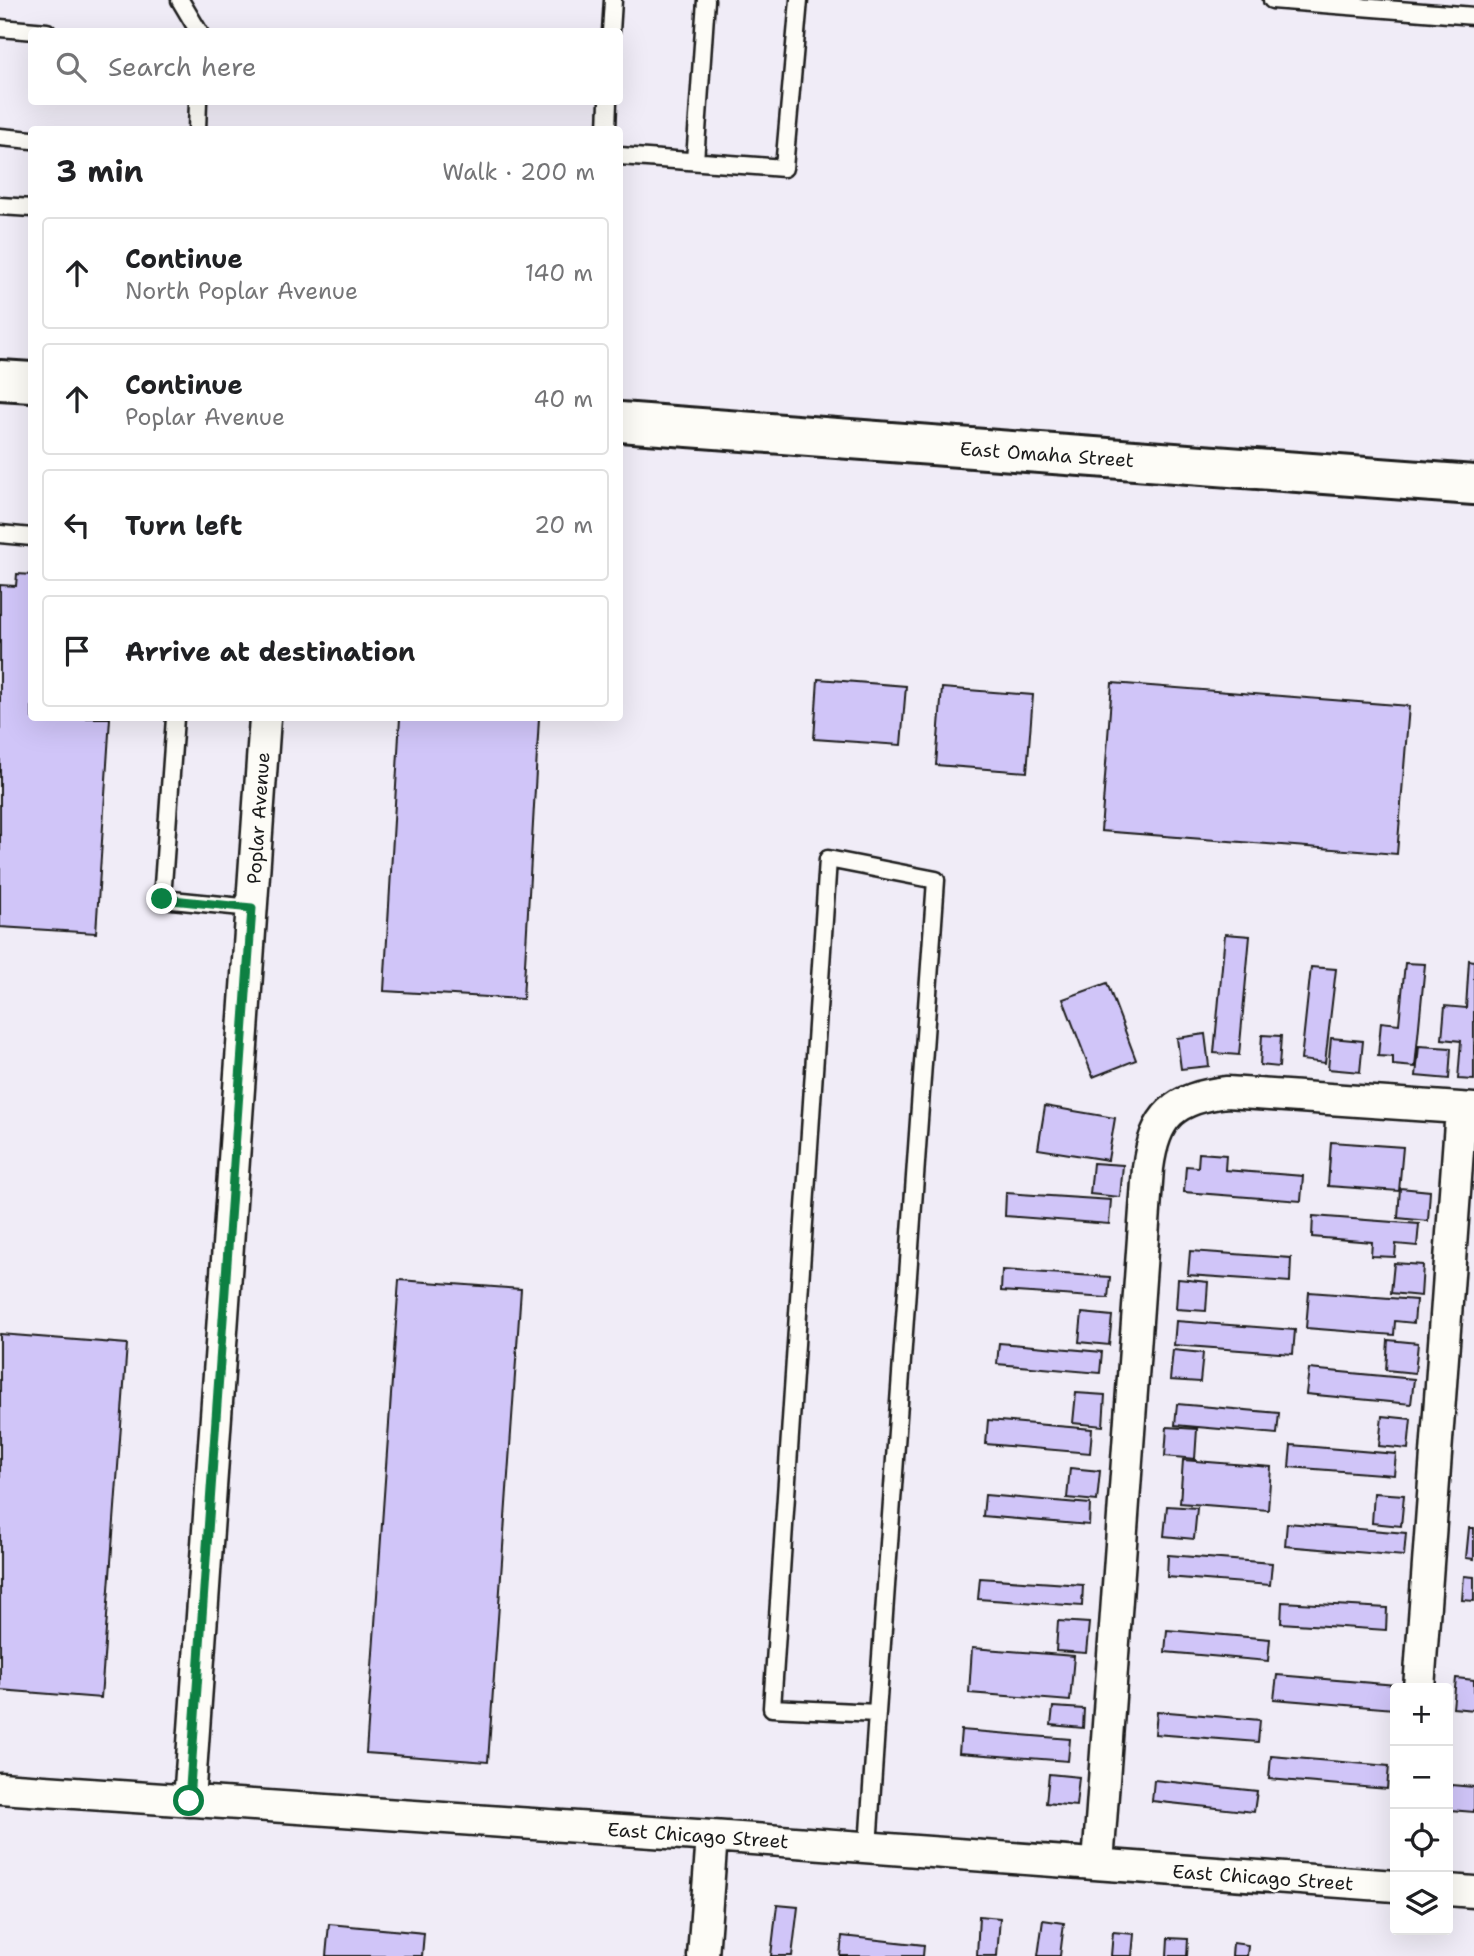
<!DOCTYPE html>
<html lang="en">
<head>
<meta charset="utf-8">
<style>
  body { margin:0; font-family:"Shantell Sans",sans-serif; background:#f6f6f6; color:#202124 }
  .controls { position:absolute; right:21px; bottom:21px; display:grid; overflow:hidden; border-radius:7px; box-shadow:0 7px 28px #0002 }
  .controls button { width:63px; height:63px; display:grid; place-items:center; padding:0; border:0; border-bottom:2px solid #e0e0e0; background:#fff; color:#202124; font:35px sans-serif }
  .stop { position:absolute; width:21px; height:21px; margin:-16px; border:5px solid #0b8043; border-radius:50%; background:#fff }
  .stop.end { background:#0b8043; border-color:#fff; box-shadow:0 2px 7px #0008 }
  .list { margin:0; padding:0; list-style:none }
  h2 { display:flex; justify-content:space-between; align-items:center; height:91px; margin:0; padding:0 28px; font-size:30px }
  h2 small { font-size:23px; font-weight:400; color:#757577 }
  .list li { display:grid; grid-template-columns:46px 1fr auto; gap:21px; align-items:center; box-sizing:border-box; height:112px; margin:0 14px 14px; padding:0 14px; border:2px solid #e0e0e0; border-radius:7px }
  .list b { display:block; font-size:26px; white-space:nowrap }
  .list p { margin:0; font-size:23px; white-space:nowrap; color:#757577 }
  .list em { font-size:23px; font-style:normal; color:#757577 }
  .icon { flex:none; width:38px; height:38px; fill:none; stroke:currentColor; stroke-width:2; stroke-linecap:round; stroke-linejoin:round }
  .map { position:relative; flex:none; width:1474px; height:1956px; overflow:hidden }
  .search { position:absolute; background:#fff; box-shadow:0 7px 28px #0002; left:28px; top:28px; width:595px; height:77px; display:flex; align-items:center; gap:18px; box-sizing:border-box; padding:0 24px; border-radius:7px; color:#757577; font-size:26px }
  .panel { position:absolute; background:#fff; box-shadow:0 7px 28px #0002; left:28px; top:126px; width:595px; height:595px; border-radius:7px }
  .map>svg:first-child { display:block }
  .building { fill:#d0c5f8; stroke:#1c1c1c; stroke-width:2 }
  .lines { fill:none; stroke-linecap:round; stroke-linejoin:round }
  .lane-casing { stroke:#1c1c1c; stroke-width:21 }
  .street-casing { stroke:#1c1c1c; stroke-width:35 }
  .primary-casing { stroke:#1c1c1c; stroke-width:44 }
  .lane { stroke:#fdfcf7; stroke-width:16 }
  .street { stroke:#fdfcf7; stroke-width:30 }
  .primary { stroke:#fdfcf7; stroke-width:38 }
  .route { stroke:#0b8043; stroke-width:9 }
  .labels { text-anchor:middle; stroke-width:5; stroke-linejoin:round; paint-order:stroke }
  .street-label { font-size:19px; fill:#1c1c1c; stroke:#fdfcf7 }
</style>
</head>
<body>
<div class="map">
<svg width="1474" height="1956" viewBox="0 0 1474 1956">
  <rect width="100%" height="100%" fill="#f0ecf7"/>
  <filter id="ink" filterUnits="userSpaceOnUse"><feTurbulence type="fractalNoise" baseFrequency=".0143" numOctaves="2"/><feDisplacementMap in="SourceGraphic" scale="14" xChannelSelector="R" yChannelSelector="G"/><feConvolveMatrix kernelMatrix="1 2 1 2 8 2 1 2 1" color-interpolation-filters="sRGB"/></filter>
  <g filter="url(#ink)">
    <path class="building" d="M17,574L32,575V718H110L96,933L0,927V585L16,586Z
      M818,679L906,686L901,745L814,739Z
      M1112,683L1409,706L1397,854L1101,831Z
      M942,688L1033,695L1027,772L936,765Z
      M400,718H539L523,999L384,991Z
      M1225,934L1250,936L1239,1055L1214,1053Z
      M1469,960L1474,961V1080L1458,1079L1461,1041L1442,1039L1445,1006L1466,1008Z
      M1405,963L1425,964L1415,1067L1393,1065V1057L1378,1056L1381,1022L1399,1024Z
      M1311,967L1336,969L1325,1063L1301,1060Z
      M1107,983L1136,1060L1093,1077L1063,999Z
      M1205,1034L1209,1066L1181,1069L1177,1038Z
      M1262,1035L1281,1036L1279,1067L1260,1065Z
      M1331,1038L1363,1041L1360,1072L1328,1069Z
      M1419,1046L1451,1048L1449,1079L1416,1076Z
      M1045,1106L1115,1118L1108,1160L1038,1149Z
      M1331,1142L1403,1147L1399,1191L1328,1186Z
      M1199,1153L1226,1155L1225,1170L1303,1176L1301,1201L1184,1192L1186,1166L1198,1167Z
      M1093,1163L1123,1165L1120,1197L1090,1194Z
      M1400,1188L1430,1191L1428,1221L1398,1218Z
      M1006,1193L1111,1200L1109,1224L1005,1216Z
      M1313,1216L1419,1224L1417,1246L1396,1244L1395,1257L1371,1256L1372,1242L1312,1237Z
      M1190,1251L1291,1258L1290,1282L1188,1275Z
      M1394,1263L1423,1265L1421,1296L1391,1293Z
      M1002,1270L1110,1277L1108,1298L1001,1291Z
      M1178,1279L1208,1282L1206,1311L1176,1309Z
      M399,1280L521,1289L488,1762L366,1753Z
      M1309,1292L1416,1300L1414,1323L1395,1321L1394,1335L1306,1328Z
      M1082,1313L1112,1316L1109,1345L1079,1342Z
      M1176,1321L1295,1330L1293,1354L1174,1345Z
      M0,1334L127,1344L101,1698L0,1690Z
      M1388,1340L1418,1343L1415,1373L1386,1370Z
      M999,1343L1102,1352L1100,1373L997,1364Z
      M1173,1350L1203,1353L1200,1382L1170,1380Z
      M1309,1369L1414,1379L1411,1404L1306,1394Z
      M1076,1393L1105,1395L1103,1426L1073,1423Z
      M1177,1404L1279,1413L1277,1434L1175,1425Z
      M1382,1416L1411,1419L1408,1449L1379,1446Z
      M988,1420L1092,1429L1090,1453L986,1444Z
      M1167,1427L1197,1429L1195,1459L1165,1456Z
      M1291,1445L1396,1454L1394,1475L1289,1467Z
      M1183,1460L1271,1467L1268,1510L1180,1503Z
      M1070,1468L1100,1471L1097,1501L1067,1498Z
      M1374,1493L1404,1495L1401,1526L1372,1523Z
      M985,1495L1090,1504L1089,1525L983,1516Z
      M1167,1506L1197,1508L1194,1539L1164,1536Z
      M1287,1523L1406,1533L1404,1556L1285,1546Z
      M1469,1528H1474V1559L1466,1558Z
      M1168,1555L1272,1563L1270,1585L1167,1577Z
      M1464,1576L1474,1577V1601L1462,1600Z
      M980,1578L1083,1585L1082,1606L978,1599Z
      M1282,1602L1387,1608L1386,1630L1281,1623Z
      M1058,1621L1089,1623L1086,1653L1056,1651Z
      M1167,1630L1270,1639L1268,1661L1165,1652Z
      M972,1648L1074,1656L1070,1701L969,1693Z
      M1277,1675L1396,1685L1394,1709L1274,1699Z
      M1456,1678L1474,1680V1710L1453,1708Z
      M1053,1707L1084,1709L1083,1728L1051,1725Z
      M1157,1711L1260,1720L1258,1742L1155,1734Z
      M961,1730L1070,1739L1068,1761L959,1753Z
      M1271,1756L1389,1766L1387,1789L1269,1779Z
      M1049,1774L1079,1777L1076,1806L1046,1803Z
      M1154,1780L1257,1791L1254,1812L1152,1801Z
      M1451,1785L1474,1787V1812L1450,1810Z
      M777,1905L798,1907L792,1956H771Z
      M979,1916L1000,1918L997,1956H977Z
      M1043,1920L1064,1923L1060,1956H1038Z
      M329,1924L424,1933L422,1956H326Z
      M1113,1932L1134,1934L1132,1956H1111Z
      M842,1936L924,1945L923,1956H840Z
      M1168,1938L1188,1939L1187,1956H1167Z
      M1233,1943L1248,1945L1247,1956H1232Z"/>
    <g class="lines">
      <g class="lane-casing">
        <path id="lane" d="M180,0L199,32
          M1272,0L1474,16
          M0,28L47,32
          M611,32L613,0
          M197,130L198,102
          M607,130L608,102
          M0,137L32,140
          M620,156L784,168L799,0
          M695,161L706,0
          M0,206L32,208
          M0,534L32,537
          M175,718L162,899L252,908
          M868,1847L877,1713L936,880L828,859L772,1708L877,1713"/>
      </g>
      <g class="street-casing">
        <path id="street" d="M1419,1688L1461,1109
          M0,1788L712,1836L1395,1886
          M189,1801L265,718
          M1098,1864L1148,1168C1155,1115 1174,1098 1227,1092L1474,1109
          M1448,1890L1474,1892
          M703,1956L712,1836"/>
      </g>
      <g class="primary-casing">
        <path id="primary" d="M0,380L32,382
          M620,422L1474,485"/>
      </g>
      <use href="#lane" class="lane"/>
      <use href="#street" class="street"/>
      <use href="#primary" class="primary"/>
    </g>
  </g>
  <g class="lines" filter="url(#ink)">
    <path class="route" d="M162,899L252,908L189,1801"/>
  </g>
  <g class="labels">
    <g class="street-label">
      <text transform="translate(1047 454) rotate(4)" y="7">East Omaha Street</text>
      <text transform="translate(258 818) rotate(-86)" y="7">Poplar Avenue</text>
      <text transform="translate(698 1835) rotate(4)" y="7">East Chicago Street</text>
      <text transform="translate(1263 1877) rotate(4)" y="7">East Chicago Street</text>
    </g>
  </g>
</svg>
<div class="controls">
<button>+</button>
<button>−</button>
<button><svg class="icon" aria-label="locate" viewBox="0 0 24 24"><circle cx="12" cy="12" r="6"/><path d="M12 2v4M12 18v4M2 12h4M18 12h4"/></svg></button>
<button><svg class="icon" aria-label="layers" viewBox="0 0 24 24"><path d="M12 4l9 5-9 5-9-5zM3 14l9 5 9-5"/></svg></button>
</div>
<div class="stop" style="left:189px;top:1801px"></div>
<div class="stop end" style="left:162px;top:899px"></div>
<div class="search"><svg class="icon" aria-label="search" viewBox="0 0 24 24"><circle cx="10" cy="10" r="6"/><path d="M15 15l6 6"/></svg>Search here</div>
<section class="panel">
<h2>3 min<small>Walk · 200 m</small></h2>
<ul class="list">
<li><svg class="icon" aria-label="ahead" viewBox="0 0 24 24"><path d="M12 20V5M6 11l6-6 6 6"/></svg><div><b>Continue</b><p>North Poplar Avenue</p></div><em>140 m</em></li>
<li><svg class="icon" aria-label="ahead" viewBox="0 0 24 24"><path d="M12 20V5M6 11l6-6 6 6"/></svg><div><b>Continue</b><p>Poplar Avenue</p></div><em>40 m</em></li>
<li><svg class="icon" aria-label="left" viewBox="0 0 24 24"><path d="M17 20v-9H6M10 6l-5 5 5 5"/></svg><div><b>Turn left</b></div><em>20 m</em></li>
<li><svg class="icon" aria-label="arrive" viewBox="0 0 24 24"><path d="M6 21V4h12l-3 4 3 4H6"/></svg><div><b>Arrive at destination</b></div></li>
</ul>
</section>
</div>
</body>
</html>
